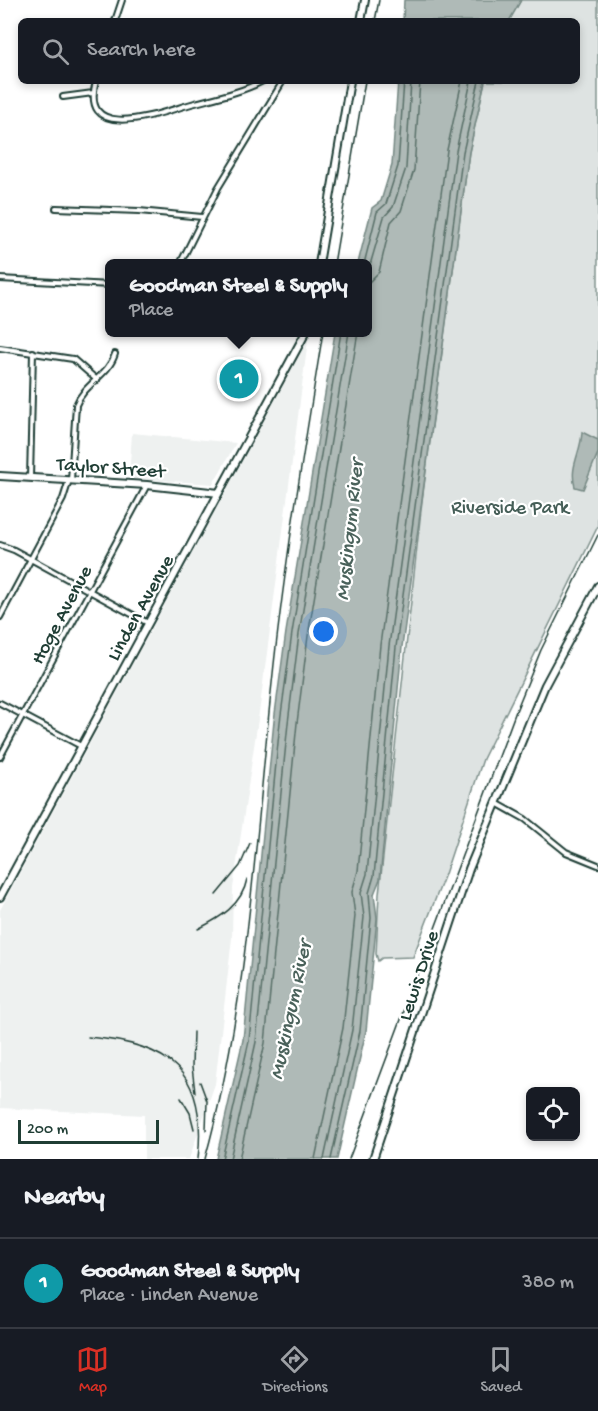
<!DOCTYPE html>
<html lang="en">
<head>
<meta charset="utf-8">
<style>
  body { margin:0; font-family:"Gochi Hand",sans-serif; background:#20242c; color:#f1f3f6 }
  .controls { position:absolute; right:18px; bottom:18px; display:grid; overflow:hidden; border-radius:9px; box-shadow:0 3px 9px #0003 }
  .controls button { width:54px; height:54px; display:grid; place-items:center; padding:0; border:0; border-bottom:2px solid #363941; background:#171b24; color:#f1f3f6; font:30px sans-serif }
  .scale { position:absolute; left:18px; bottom:15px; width:141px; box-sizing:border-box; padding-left:6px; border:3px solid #1f3d34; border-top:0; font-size:16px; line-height:21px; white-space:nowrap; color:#1f3d34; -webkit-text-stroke:4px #fff; paint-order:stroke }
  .you { position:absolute; left:324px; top:632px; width:21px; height:21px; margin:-15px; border:4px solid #fff; border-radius:50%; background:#1a73e8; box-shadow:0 0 0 9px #1a73e833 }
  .badge { display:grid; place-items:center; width:39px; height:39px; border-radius:50%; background:#d93025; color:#fff; font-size:20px; font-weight:700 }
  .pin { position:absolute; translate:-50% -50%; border:3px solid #fff; box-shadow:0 2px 6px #0006 }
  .popup { position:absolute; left:105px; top:259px; width:267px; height:78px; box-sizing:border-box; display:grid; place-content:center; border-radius:9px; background:#171b24; filter:drop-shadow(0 2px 4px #0005); font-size:20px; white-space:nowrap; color:#9ea1a6 }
  .popup b { font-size:22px; color:#f1f3f6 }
  .popup::after { content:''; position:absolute; left:50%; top:100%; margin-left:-12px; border:12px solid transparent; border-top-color:#171b24 }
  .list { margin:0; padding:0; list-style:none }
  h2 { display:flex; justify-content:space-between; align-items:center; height:78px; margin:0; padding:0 24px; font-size:26px }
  h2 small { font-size:20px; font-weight:400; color:#9ea1a6 }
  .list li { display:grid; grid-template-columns:39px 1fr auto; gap:18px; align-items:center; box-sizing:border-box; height:90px; padding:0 24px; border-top:2px solid #363941 }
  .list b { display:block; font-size:22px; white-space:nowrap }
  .list p { margin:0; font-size:20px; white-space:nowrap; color:#9ea1a6 }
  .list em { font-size:20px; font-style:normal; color:#9ea1a6 }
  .icon { flex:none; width:33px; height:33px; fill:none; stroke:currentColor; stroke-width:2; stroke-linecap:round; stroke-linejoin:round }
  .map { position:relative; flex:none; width:598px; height:1159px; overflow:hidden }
  .search { position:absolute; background:#171b24; box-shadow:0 3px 9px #0003; left:18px; right:18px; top:18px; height:66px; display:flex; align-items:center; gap:15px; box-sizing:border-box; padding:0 21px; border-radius:9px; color:#9ea1a6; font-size:22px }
  .sheet { height:168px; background:#171b24 }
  nav { display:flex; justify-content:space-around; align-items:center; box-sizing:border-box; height:84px; border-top:2px solid #363941; background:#171b24; font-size:16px; color:#9ea1a6 }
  nav a { display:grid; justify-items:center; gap:3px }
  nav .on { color:#d93025 }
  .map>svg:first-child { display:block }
  .built { fill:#eef1f0 }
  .green { fill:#dee3e2; stroke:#7e908b; stroke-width:1.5 }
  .water { fill:#afbab7; stroke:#758883; stroke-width:1.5 }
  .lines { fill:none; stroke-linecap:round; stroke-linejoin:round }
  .shore { stroke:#596f68; stroke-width:1.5 }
  .street-casing { stroke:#1f3d34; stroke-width:8 }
  .secondary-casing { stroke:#1f3d34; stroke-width:10 }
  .street { stroke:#fff; stroke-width:4 }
  .secondary { stroke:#fff; stroke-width:6 }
  .rail { stroke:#1f3d34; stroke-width:1.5 }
  .labels { text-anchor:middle; stroke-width:4.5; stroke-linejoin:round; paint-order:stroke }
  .street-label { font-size:20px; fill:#1f3d34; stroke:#fff }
  .park-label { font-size:20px; fill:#455e57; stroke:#fff }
  .water-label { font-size:21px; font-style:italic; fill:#4a625b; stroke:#fff }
</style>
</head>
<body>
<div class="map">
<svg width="598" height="1159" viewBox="0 0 598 1159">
  <rect width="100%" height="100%" fill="#fff"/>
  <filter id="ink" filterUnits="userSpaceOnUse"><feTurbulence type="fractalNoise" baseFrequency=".0167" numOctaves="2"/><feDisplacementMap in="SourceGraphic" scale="12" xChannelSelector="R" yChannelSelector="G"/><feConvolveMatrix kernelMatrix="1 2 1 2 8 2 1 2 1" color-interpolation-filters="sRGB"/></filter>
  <g filter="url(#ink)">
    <path class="built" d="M308,340L260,706L233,888L232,938L215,1084L189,1159H144V1115L0,1108V910Z
      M132,433L236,443L213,484L129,478Z"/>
    <path class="green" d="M521,0H598V526L483,759L445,874L413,957L382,958L378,961L376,954L379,894L422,501L469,152L485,81H577V21H509Z"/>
    <path class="water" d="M404,0H521L509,21H403Z
      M398,81H485L469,152L402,647L380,879L374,894L377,918L366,1031L337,1159H216L243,1040L274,721L286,632L335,333L368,332V264L358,263L372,208L381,201L392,165Z
      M582,432L598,440V453L583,489L575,487C569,466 581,454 582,432Z"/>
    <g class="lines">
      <path class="shore" d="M364,264L377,212L386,204L398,166L404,81
        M368,272L384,217L393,207L406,168L411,81
        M368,283L379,272L391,222L401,211L414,170L420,81
        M222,1159L249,1041L280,722L292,633L341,332
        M230,1159L256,1042L288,723L299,634L349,332
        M239,1159L265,1043L297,723L308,636L358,332
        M315,1159L343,1028L355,916L352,892L358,871L380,645L447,150L462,81
        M324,1159L352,1030L364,917L361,893L367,874L389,646L456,151L471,81
        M331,1159L360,1031L371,918L369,893L374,876L396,647L463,152L479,81"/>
      <g class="street-casing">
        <path id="street" d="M115,21L122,0
          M96,81C79,144 160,113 188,105C213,98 240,93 263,81
          M63,97L93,93
          M56,208L139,211L202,217
          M180,264L218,188L283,81
          M0,279L110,285
          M0,348L73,359L97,380
          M30,478L33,352
          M71,480L76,405C84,384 109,375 115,354
          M0,545L14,550L148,623
          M0,617L63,499L69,480
          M0,703L81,746
          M0,757L147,485
          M498,804L525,819L566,852L598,865"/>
      </g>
      <g class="secondary-casing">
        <path id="secondary" d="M361,21L365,0
          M319,264L350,81
          M0,476L147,485L219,493
          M0,897L306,332
          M373,1159L469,869L545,685L598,586"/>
      </g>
      <use href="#street" class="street"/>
      <use href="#secondary" class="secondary"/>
      <path class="rail" d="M375,21L379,0
        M334,264L365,81
        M216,895L240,866L250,843
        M198,929C220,918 242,905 247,879
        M193,1032L192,1067L195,1092
        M88,1037C170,1044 208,1072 198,1159
        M200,1082L207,1101L206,1130
        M181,1098L190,1113L194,1129
        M205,1159C248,1004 255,842 272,683C284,566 304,449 323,332
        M349,1159L516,711L541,650L598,535"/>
    </g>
  </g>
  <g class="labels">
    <g class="street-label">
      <text transform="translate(111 466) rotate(4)" y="7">Taylor Street</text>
      <text transform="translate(139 607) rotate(-61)" y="7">Linden Avenue</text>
      <text transform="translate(60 614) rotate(-62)" y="7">Hoge Avenue</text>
      <text transform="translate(417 975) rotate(-72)" y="7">Lewis Drive</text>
    </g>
    <g class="park-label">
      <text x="510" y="513">Riverside Park</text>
    </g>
    <g class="water-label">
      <text transform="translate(348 530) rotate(-84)" y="7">Muskingum River</text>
      <text transform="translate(289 1010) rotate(-78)" y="7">Muskingum River</text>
    </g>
  </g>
</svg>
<div class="controls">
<button><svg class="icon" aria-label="locate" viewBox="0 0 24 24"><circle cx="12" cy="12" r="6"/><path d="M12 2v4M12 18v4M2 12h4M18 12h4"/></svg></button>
</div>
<div class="scale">200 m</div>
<div class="you"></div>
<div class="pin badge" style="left:239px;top:379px;background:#0f9aa8">1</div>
<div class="popup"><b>Goodman Steel &amp; Supply</b>Place</div>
<div class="search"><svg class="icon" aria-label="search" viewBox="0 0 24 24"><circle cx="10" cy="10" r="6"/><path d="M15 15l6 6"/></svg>Search here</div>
</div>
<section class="sheet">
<h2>Nearby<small></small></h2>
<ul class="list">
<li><span class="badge" style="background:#0f9aa8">1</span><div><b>Goodman Steel &amp; Supply</b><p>Place · Linden Avenue</p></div><em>380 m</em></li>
</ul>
</section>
<nav>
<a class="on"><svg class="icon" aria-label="map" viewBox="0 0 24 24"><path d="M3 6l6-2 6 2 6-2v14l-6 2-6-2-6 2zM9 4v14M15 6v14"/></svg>Map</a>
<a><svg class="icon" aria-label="directions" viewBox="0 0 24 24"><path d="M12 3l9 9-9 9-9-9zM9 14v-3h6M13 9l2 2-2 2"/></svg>Directions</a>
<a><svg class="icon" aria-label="saved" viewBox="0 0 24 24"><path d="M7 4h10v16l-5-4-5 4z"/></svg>Saved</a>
</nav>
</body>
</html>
